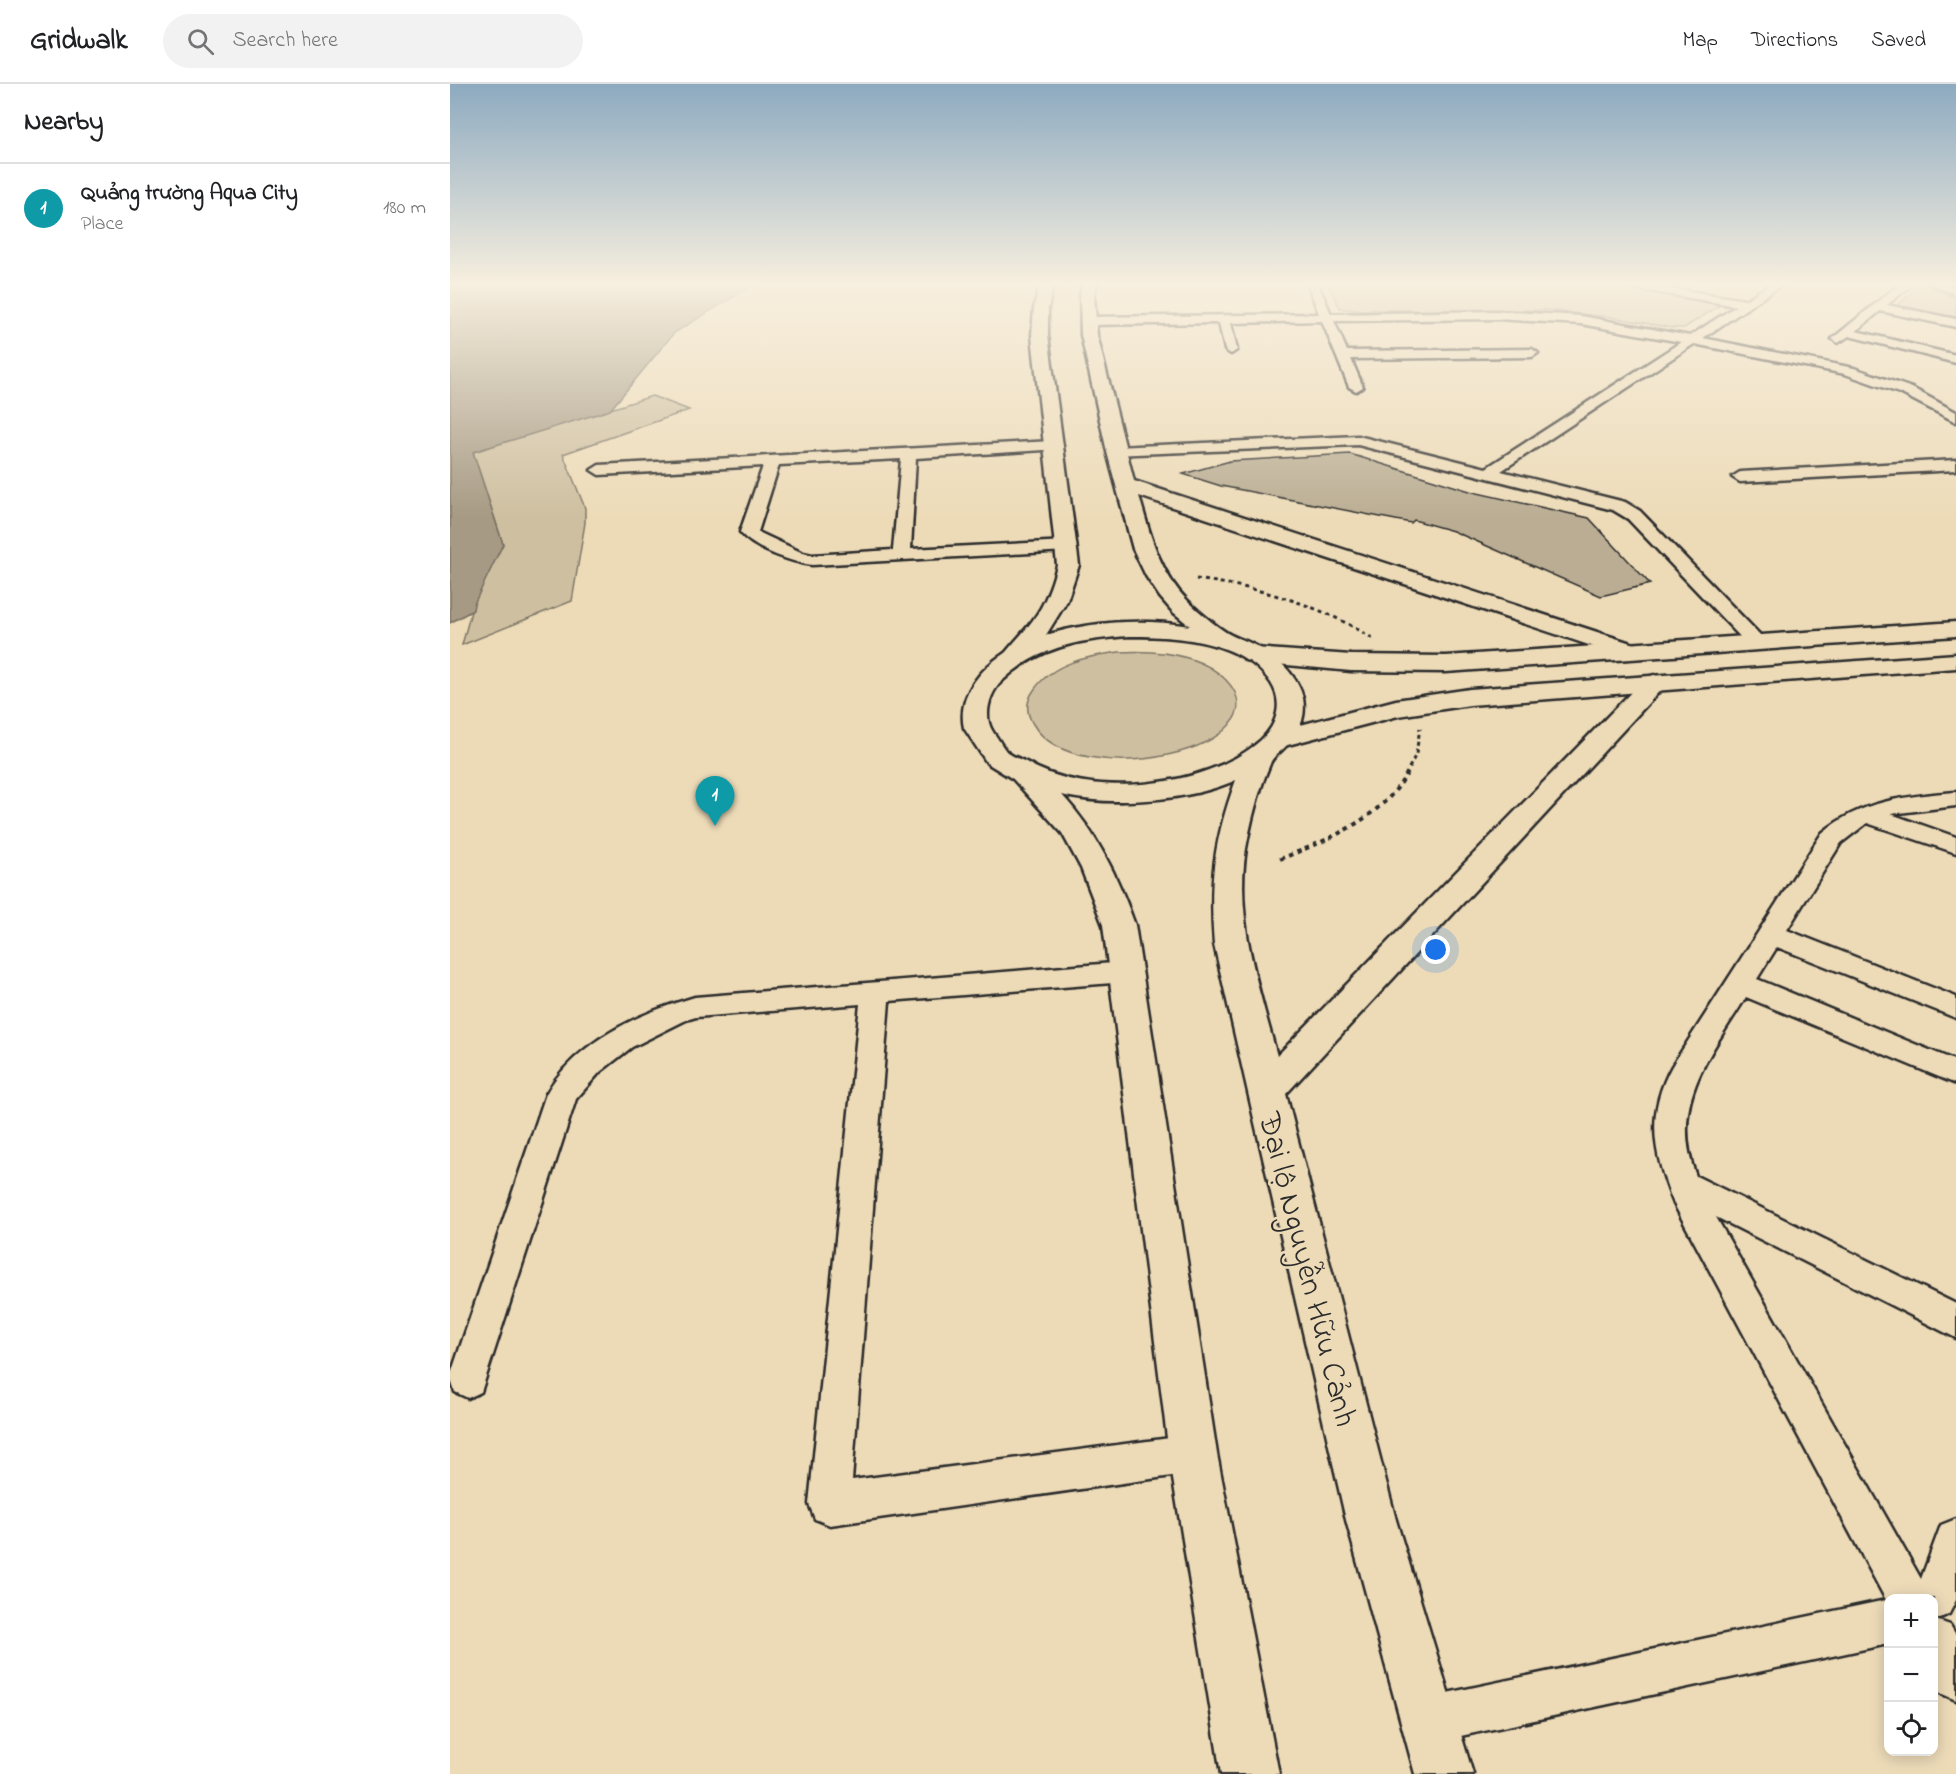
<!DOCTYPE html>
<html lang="en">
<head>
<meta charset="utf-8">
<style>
  body { margin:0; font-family:"Indie Flower",sans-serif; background:#f2f2f2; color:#202124 }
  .controls { position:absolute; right:18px; bottom:18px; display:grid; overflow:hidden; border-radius:12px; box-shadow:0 3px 15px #0003 }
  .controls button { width:54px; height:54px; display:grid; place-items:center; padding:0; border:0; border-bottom:2px solid #e0e0e0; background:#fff; color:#202124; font:30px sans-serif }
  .you { position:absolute; left:986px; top:866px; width:21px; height:21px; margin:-15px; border:4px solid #fff; border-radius:50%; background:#1a73e8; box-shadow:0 0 0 9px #1a73e833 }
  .badge { display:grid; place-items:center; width:39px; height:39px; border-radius:50%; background:#c8321e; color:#fff; font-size:20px; font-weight:700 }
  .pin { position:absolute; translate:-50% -50px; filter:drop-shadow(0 2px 3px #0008) }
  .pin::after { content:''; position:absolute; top:32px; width:21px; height:18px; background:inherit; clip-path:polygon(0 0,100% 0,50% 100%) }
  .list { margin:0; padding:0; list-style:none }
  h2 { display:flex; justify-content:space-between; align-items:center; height:78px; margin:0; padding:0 24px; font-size:26px }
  h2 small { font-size:20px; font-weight:400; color:#757577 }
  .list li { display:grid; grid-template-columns:39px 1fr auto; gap:18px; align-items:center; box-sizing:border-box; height:90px; padding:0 24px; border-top:2px solid #e0e0e0 }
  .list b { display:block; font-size:22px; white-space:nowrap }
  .list p { margin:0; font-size:20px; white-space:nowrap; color:#757577 }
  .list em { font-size:20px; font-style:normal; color:#757577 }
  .icon { flex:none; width:33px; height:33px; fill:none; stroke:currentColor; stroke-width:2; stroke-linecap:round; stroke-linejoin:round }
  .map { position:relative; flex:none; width:1506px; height:1690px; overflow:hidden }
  header { display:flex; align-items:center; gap:36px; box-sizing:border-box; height:84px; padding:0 30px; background:#fff; border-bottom:2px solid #e0e0e0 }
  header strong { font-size:28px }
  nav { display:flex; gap:33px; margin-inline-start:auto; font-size:21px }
  .search { width:420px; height:54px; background:#f2f2f2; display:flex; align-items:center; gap:15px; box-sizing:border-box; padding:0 21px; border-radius:33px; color:#757577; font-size:22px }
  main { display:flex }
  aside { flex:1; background:#fff }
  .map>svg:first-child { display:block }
  .green { fill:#cebfa0; stroke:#7c7566; stroke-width:1.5 }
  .water { fill:#a69a84; stroke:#756e60; stroke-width:1.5 }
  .building { fill:#baad93; stroke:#2b2b2b; stroke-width:1.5 }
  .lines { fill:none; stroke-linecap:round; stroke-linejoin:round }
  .minor-casing { stroke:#2b2b2b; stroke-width:5 }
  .tertiary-casing { stroke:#2b2b2b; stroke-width:5 }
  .secondary-casing { stroke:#2b2b2b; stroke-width:5 }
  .path-far1 { stroke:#2b2b2b; stroke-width:3; stroke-dasharray:4 4; stroke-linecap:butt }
  .path { stroke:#2b2b2b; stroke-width:4; stroke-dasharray:4.5 4.5; stroke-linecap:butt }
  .minor { fill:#eddbb8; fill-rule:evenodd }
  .tertiary { fill:#eddbb8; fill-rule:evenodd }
  .secondary { fill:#eddbb8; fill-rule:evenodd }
  .labels { text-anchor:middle; stroke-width:5; stroke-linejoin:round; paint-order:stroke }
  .near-street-label { font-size:32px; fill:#2b2b2b; stroke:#eddbb8 }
</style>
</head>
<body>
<header>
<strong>Gridwalk</strong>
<div class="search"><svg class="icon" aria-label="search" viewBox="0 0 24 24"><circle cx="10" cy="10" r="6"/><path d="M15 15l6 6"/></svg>Search here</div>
<nav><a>Map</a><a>Directions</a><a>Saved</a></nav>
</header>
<main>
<aside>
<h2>Nearby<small></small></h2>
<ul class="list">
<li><span class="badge" style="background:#0f9aa8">1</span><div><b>Quảng trường Aqua City</b><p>Place</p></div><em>180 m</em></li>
</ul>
</aside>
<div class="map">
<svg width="1506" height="1690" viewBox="0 0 1506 1690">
  <rect width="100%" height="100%" fill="#eddbb8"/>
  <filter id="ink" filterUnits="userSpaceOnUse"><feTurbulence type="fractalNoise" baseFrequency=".0167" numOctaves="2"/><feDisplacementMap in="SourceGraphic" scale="12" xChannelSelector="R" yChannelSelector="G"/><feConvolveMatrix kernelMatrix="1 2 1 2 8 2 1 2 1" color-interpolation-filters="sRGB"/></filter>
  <g filter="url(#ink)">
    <path class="green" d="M877,198H1142L1263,219L1269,222L1234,244H1223L1160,233L1097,226H901L890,224Z
      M1467,203L1483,204L1506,215V236L1446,223Z
      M202,312L239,326L113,370L135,424V439L122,517L12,561L23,520L53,460L23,368Z
      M669,568C705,566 750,569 776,596C840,663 626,713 583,640C576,629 576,617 584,606C602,579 639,572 669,568Z"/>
    <path class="water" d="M0,198H308L224,249L160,326L23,368L53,460L24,520L23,526L0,539Z"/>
    <path class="building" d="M900,370L1023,408L1139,434L1200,500L1151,512L1003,447L964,436L961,439L771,402L733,390L780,377Z"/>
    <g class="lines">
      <g class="minor-casing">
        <path id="minor" d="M857,198H867L881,230L1047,227L1131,232L1240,252L1286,222L1165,201L1159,198H1183L1295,216L1324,198H1336L1253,254L1404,284L1462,304L1506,328V338L1452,310L1395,290L1244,260L1051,387L1175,418L1190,427L1313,554L1316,558L1313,562H1299L1178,435L1163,426L908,361L661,371L658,368L661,365L666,363L908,352L1036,384L1231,258L1131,240L1047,235L884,237L897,267L1082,265L1088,269L1082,273L901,275L913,303L906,307L899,303L872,237L781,239L787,266L781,270L775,266L769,239L638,241L632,237L638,233L869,230Z
          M1452,198H1465L1437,221L1506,235V243L1430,227L1406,247L1506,271V279L1399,252L1388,259L1382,255Z
          M1477,198H1492L1506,204V211Z
          M604,357L609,359L612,362L609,365L466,374L461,465L617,457L623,458L626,462L623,466L617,467L362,481C341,478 303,465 290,448L313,382L149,391L141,386L149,381ZM451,375L443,466L362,471L353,469L308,448L329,381Z
          M1506,376V386L1290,398L1282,393L1290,388Z
          M1506,708V722L1441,730L1506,753V769L1417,739L1391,759L1337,846L1506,913V934L1327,863L1307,895L1506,977V1000L1296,913C1260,971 1218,1020 1246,1092L1506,1220V1254L1266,1133L1471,1495L1491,1441L1506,1435V1516L1499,1530L1486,1536L1500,1541L1506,1551V1616L1490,1609L1484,1598V1514H1438V1560L978,1659L962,1652L955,1636L962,1620L978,1613L1436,1516L1224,1120C1204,1071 1195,1031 1222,982L1372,749C1411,716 1457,712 1506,708Z
          M675,878L685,881L689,888L685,895L675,898L439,917L402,1396L743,1351L757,1356L763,1370L757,1384L743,1389L380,1441L365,1435L359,1420L410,920L246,933L236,936L182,963L150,988L126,1015L31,1308L18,1314L5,1308L0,1293L96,1010C126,957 190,929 245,913Z"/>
      </g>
      <g class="tertiary-casing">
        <path id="tertiary" d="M1506,538V552L996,588L901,587L804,578L795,576L792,571L795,566L804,564L901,571L996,572Z
          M1506,570V584L1020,621L948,632L830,663L820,661L816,655L820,649L946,616L1020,605Z"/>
      </g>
      <g class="secondary-casing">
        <path id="secondary" d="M590,198H604L598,224V251L629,481L617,517L596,551C642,537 693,534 740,542L723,528L710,513L696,492L683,465L657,368L631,251L630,211L633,198H647L644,211L647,251L684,397L1190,562L1193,567L1190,572L1181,574L1172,572L689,412C700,450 709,488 738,517C748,527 769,545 781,551C786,554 792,555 798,558C821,568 847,588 853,614C857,636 847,652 832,666C827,670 822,674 820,680C810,703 803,729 798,754C782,828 808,901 827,972L1195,594L1204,591L1213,594L1217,599L836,1010L946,1436L1023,1690H965L896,1436L764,860C759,796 764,756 786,696C741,717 660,723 612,711C647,749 668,793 685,841L767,1370L829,1690H771L719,1370L653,841L631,784L612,749L563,695L537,679L514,644C508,617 524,593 545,576C548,573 553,571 556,568C564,558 575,547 583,536C595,520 602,501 607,481L582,251L584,224ZM680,552C726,552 793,556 821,599C834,619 827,641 811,656C757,705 638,716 576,678C570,675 561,672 556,667C551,661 548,654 543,648C533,633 539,610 551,598C586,563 632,555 680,552Z"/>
      </g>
      <path class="path-far1" d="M746,495C811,504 870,520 925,556
        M959,684L966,670L970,644"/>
      <path class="path" d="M830,775C878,756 937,733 960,683"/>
      <use href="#minor" class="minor"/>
      <use href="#tertiary" class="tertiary"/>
      <use href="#secondary" class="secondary"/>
    </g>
  </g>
  <linearGradient id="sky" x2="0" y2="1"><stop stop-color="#8daac0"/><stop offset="0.46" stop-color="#f7efdf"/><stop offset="1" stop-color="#f7efdf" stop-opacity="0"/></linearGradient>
  <rect width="1506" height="434" fill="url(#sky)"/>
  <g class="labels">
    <g class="near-street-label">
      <text transform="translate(859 1185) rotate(76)" y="11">Đại lộ Nguyễn Hữu Cảnh</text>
    </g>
  </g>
</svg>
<div class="controls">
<button>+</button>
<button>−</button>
<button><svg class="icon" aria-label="locate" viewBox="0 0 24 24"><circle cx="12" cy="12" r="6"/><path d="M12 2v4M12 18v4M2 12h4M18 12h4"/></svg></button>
</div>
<div class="you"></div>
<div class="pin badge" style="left:265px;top:742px;background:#0f9aa8">1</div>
</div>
</main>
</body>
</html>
